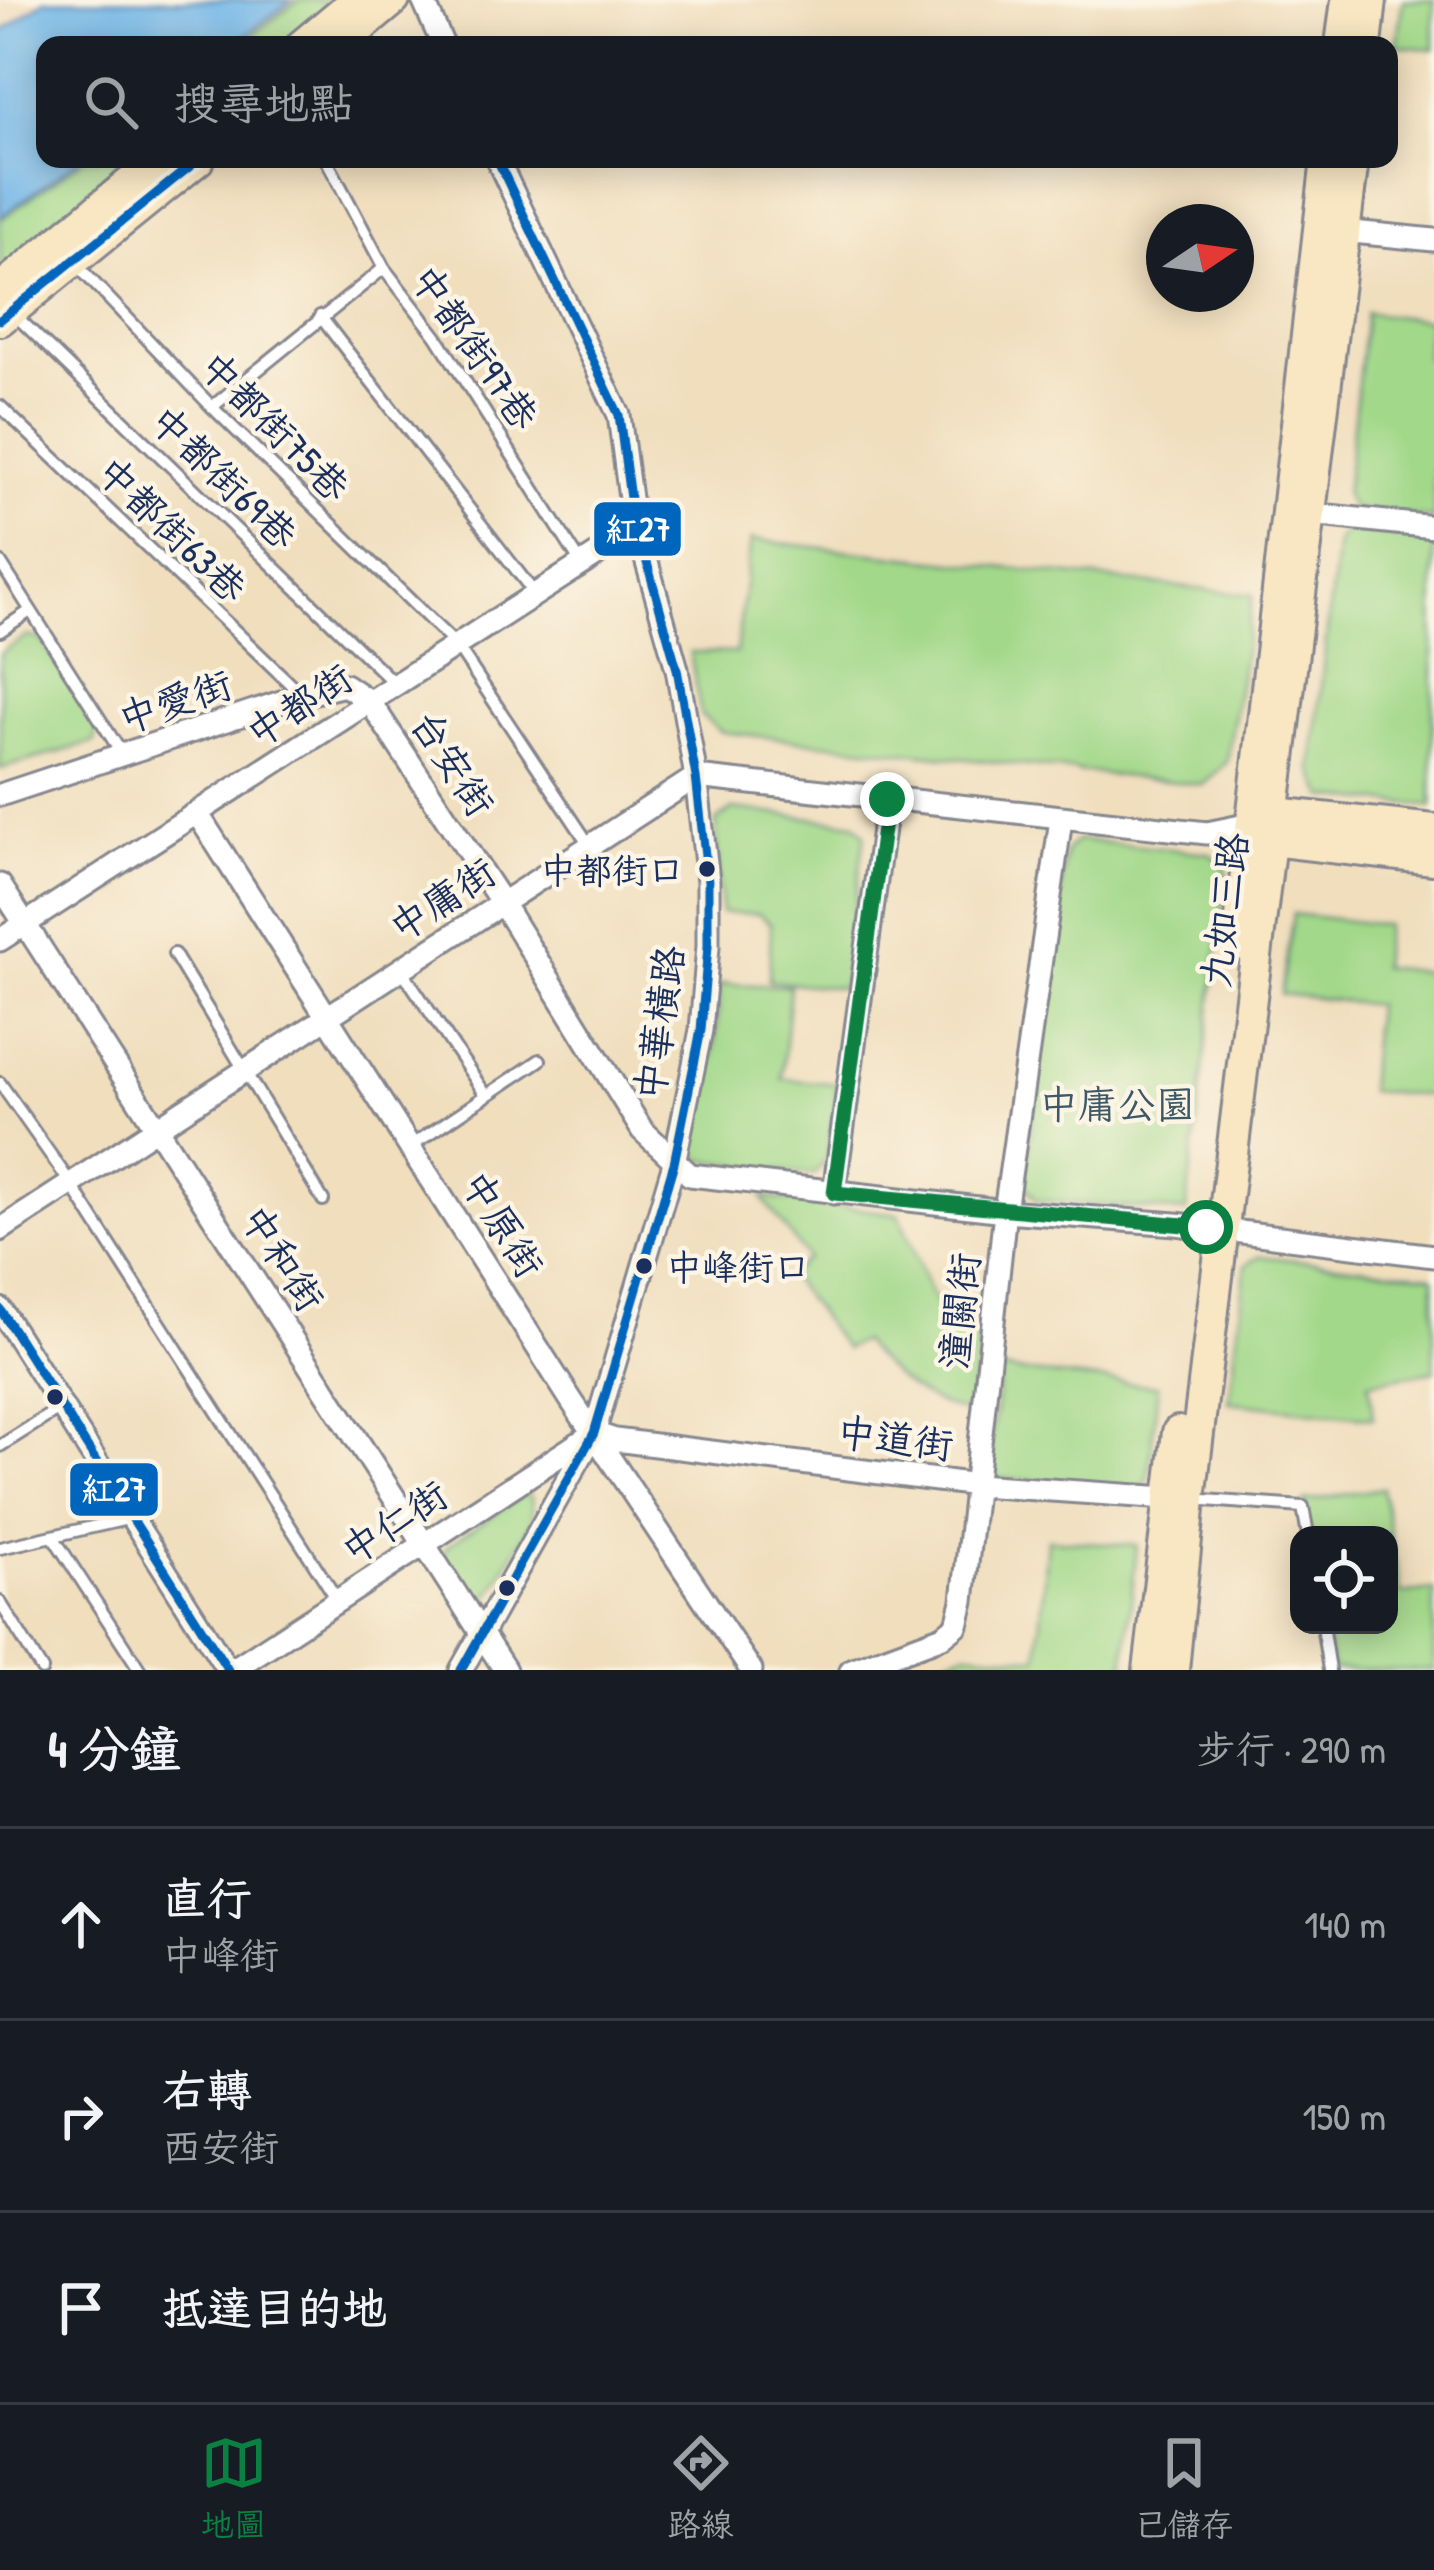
<!DOCTYPE html>
<html lang="zh-TW">
<head>
<meta charset="utf-8">
<style>
  body { margin:0; font-family:"Patrick Hand","LXGW WenKai TC",sans-serif; background:#20242c; color:#f1f3f6 }
  .controls { position:absolute; right:36px; bottom:36px; display:grid; overflow:hidden; border-radius:24px; box-shadow:0 6px 30px #0003 }
  .controls button { width:108px; height:108px; display:grid; place-items:center; padding:0; border:0; border-bottom:3px solid #363941; background:#171b24; color:#f1f3f6; font:60px sans-serif }
  .compass { position:absolute; left:1146px; top:204px; width:108px; height:108px; border-radius:50%; background:#171b24; box-shadow:0 6px 30px #0003; rotate:77deg }
  .stop { position:absolute; width:36px; height:36px; margin:-27px; border:9px solid #0b8043; border-radius:50%; background:#fff }
  .stop.end { background:#0b8043; border-color:#fff; box-shadow:0 3px 12px #0008 }
  .list { margin:0; padding:0; list-style:none }
  h2 { display:flex; justify-content:space-between; align-items:center; height:156px; margin:0; padding:0 48px; font-size:51px }
  h2 small { font-size:39px; font-weight:400; color:#9ea1a6 }
  .list li { display:grid; grid-template-columns:78px 1fr auto; gap:36px; align-items:center; box-sizing:border-box; height:192px; padding:0 48px; border-top:3px solid #363941 }
  .list b { display:block; font-size:45px; white-space:nowrap }
  .list p { margin:0; font-size:39px; white-space:nowrap; color:#9ea1a6 }
  .list em { font-size:39px; font-style:normal; color:#9ea1a6 }
  .icon { flex:none; width:66px; height:66px; fill:none; stroke:currentColor; stroke-width:2; stroke-linecap:round; stroke-linejoin:round }
  .map { position:relative; flex:none; width:1434px; height:1670px; overflow:hidden }
  .search { position:absolute; background:#171b24; box-shadow:0 6px 30px #0003; left:36px; right:36px; top:36px; height:132px; display:flex; align-items:center; gap:30px; box-sizing:border-box; padding:0 42px; border-radius:24px; color:#9ea1a6; font-size:45px }
  .sheet { height:732px; background:#171b24 }
  nav { display:flex; justify-content:space-around; align-items:center; box-sizing:border-box; height:168px; border-top:3px solid #363941; background:#171b24; font-size:33px; color:#9ea1a6 }
  nav a { display:grid; justify-items:center; gap:6px }
  nav .on { color:#0b8043 }
  .map>svg:first-child { display:block }
  .green { fill:#a2d889; stroke:#5e8474; stroke-width:3 }
  .water { fill:#71b6e8; stroke:#4672a3; stroke-width:3 }
  .lines { fill:none; stroke-linecap:round; stroke-linejoin:round }
  .lane-casing { stroke:#86868e; stroke-width:16 }
  .street-casing { stroke:#86868e; stroke-width:27 }
  .secondary-casing { stroke:#86868e; stroke-width:36 }
  .lane { stroke:#fff; stroke-width:10 }
  .street { stroke:#fff; stroke-width:21 }
  .secondary { stroke:#f9e7c3; stroke-width:30 }
  .bus-1-casing { stroke:#fcf5e5; stroke-width:18 }
  .bus-1 { stroke:#0065bd; stroke-width:9 }
  .route { stroke:#0b8043; stroke-width:15 }
  .bus-dot { fill:#1b2f5e; stroke:#fcf5e5; stroke-width:4.5 }
  .labels { text-anchor:middle; stroke-width:9; stroke-linejoin:round; paint-order:stroke }
  .bus-label { font-size:36px; fill:#1b2f5e; stroke:#fcf5e5; text-anchor:end }
  .street-label { font-size:39px; fill:#1b2f5e; stroke:#fcf5e5 }
  .park-label { font-size:39px; fill:#3d5969; stroke:#fcf5e5 }
  .line-badge { stroke:#fcf5e5; stroke-width:4.5 }
  .badge-label { font-size:33px; text-anchor:middle; font-weight:bold; fill:#fff }
</style>
</head>
<body>
<div class="map">
<svg width="1434" height="1670" viewBox="0 0 1434 1670">
  <rect width="100%" height="100%" fill="#fcf5e5"/>
  <filter id="ink" filterUnits="userSpaceOnUse"><feTurbulence type="fractalNoise" baseFrequency=".00833" numOctaves="2"/><feDisplacementMap in="SourceGraphic" scale="24" xChannelSelector="R" yChannelSelector="G"/><feConvolveMatrix kernelMatrix="1 2 1 2 8 2 1 2 1" color-interpolation-filters="sRGB"/></filter>
  <filter id="wash" filterUnits="userSpaceOnUse"><feTurbulence type="fractalNoise" baseFrequency=".004" numOctaves="4" result="noise"/><feDisplacementMap in="SourceGraphic" scale="48" xChannelSelector="R" yChannelSelector="G"/><feGaussianBlur stdDeviation="2.7" result="paint"/><feColorMatrix in="noise" values="0 0 0 0 0 0 0 0 0 0 0 0 0 0 0 0 0 1.4 0 .05"/><feComposite in="paint" operator="in"/></filter>
  <g filter="url(#wash)">
    <rect width="100%" height="100%" fill="#f0debd"/>
    <path class="green" d="M299,0H344L286,45H239Z
      M1403,0H1434V50L1396,45Z
      M84,159H140L0,274V220Z
      M1366,313L1429,319L1426,357L1434,359V519L1352,509L1345,495Z
      M1348,529L1434,539L1432,806L1325,797L1312,769L1337,541Z
      M751,540L1253,595L1227,762L1203,785L722,732L701,716L690,652L736,653Z
      M28,636L41,639L97,728L95,742L0,769V653Z
      M733,809L855,823L865,834L843,988L769,981L771,924L759,914L721,913L716,821Z
      M1078,840L1209,853L1224,864L1227,872L1186,1212L1037,1200L1024,1184L1066,851Z
      M1293,914L1385,925L1381,967L1434,973V1096L1368,1091L1375,1005L1281,994Z
      M721,984L790,986L782,1079L838,1084L826,1161L813,1175L696,1159L689,1142L713,1062Z
      M762,1197L899,1214L929,1291L946,1316L980,1339L970,1413C922,1403 892,1378 861,1341L845,1349L788,1275L807,1258Z
      M1260,1256L1431,1275L1434,1278V1371L1369,1382L1373,1418L1229,1402L1246,1265Z
      M1001,1370L1158,1386L1148,1481L1137,1489L996,1478L988,1460Z
      M1382,1488L1401,1594L1434,1590V1670H1332L1324,1625H1389V1535H1309L1304,1502Z
      M525,1493L531,1496L533,1519L485,1604L476,1605L442,1557L447,1546Z
      M1047,1539L1137,1546L1124,1670H905L966,1652L1038,1658Z"/>
    <path class="water" d="M45,0H292L233,45H45V159H80L0,217V33Z"/>
  </g>
  <g filter="url(#ink)">
    <g class="lines">
      <g class="lane-casing">
        <path id="lane" d="M326,159L384,268L437,337L582,565
          M74,262L212,407L457,646L590,846
          M15,315L396,685
          M320,316L535,594
          M0,406L302,695
          M212,407L384,268
          M0,562L124,757
          M0,631L30,611
          M174,954L323,1200
          M401,969L486,1095
          M0,1083L71,1184L338,1601
          M411,1146L540,1060
          M0,1446L62,1407
          M1191,1499L1303,1507L1308,1535
          M54,1538L140,1670
          M0,1548L132,1518
          M0,1602L42,1670
          M1322,1625L1329,1670"/>
      </g>
      <g class="street-casing">
        <path id="street" d="M423,0L443,45
          M1332,230L1434,240
          M1310,514L1434,527
          M0,795L302,695L345,685L370,702L502,903L642,1130L690,1175L1005,1211L1176,1224L1434,1256
          M197,813L571,1400L751,1670
          M0,885L505,1670
          M0,940L618,541L638,535
          M834,1193L887,799
          M0,1230L696,777L1207,833L1251,824
          M0,1309L228,1670
          M232,1670L594,1433L615,1440L977,1485L1182,1499
          M461,1670L594,1433L674,1163L701,1030L708,946V881L696,777L677,669L631,506L619,415L497,159
          M851,1670L943,1636L957,1625L963,1601L1005,1211L1061,819"/>
      </g>
      <g class="secondary-casing">
        <path id="secondary" d="M302,45L356,0
          M340,45L394,0
          M1341,45L1347,0
          M1366,45L1371,0
          M0,289L159,159
          M0,320L199,159
          M1257,822L1275,813L1434,830
          M1259,830L1271,840L1434,859
          M1238,944L1327,159
          M1149,1670L1178,1432
          M1173,1670L1190,1499L1353,159"/>
      </g>
      <use href="#lane" class="lane"/>
      <use href="#street" class="street"/>
      <use href="#secondary" class="secondary"/>
      <g class="bus-1-casing">
        <path id="bus-1" d="M0,320L199,159
          M0,1309L228,1670
          M461,1670L594,1433L674,1163L701,1030L708,946V881L696,777L677,669L631,506L619,415L497,159"/>
      </g>
      <use href="#bus-1" class="bus-1"/>
    </g>
  </g>
  <g class="lines" filter="url(#ink)">
    <path class="route" d="M887,799L834,1193L1206,1227"/>
  </g>
  <g class="bus-dot">
    <circle cx="707" cy="869" r="10"/>
    <circle cx="644" cy="1266" r="10"/>
    <circle cx="55" cy="1397" r="10"/>
    <circle cx="507" cy="1588" r="10"/>
  </g>
  <g class="labels">
    <g class="bus-label">
      <text x="684" y="883">中都街口</text>
      <text x="666" y="1280" text-anchor="start">中峰街口</text>
    </g>
    <g class="street-label">
      <text transform="translate(475 347) rotate(55)" y="14">中都街97巷</text>
      <text transform="translate(275 426) rotate(45)" y="14">中都街75巷</text>
      <text transform="translate(224 477) rotate(44)" y="14">中都街69巷</text>
      <text transform="translate(172 529) rotate(44)" y="14">中都街63巷</text>
      <text transform="translate(175 701) rotate(-19)" y="14">中愛街</text>
      <text transform="translate(299 705) rotate(-33)" y="14">中都街</text>
      <text transform="translate(453 763) rotate(57)" y="14">台安街</text>
      <text transform="translate(442 899) rotate(-33)" y="14">中庸街</text>
      <text transform="translate(1224 910) rotate(-83)" y="14">九如三路</text>
      <text transform="translate(659 1023) rotate(-82)" y="14">中華橫路</text>
      <text transform="translate(503 1224) rotate(58)" y="14">中原街</text>
      <text transform="translate(283 1258) rotate(57)" y="14">中和街</text>
      <text transform="translate(959 1311) rotate(-84)" y="14">潼關街</text>
      <text transform="translate(895 1438) rotate(7)" y="14">中道街</text>
      <text transform="translate(394 1522) rotate(-33)" y="14">中仁街</text>
    </g>
    <g class="park-label">
      <text x="1117" y="1118">中庸公園</text>
    </g>
  </g>
  <g class="line-badge">
    <rect x="592" y="500" width="91" height="58" rx="12" fill="#0065bd"/>
    <rect x="68" y="1461" width="92" height="57" rx="12" fill="#0065bd"/>
  </g>
  <g class="badge-label">
    <text x="638" y="541">紅27</text>
    <text x="114" y="1501">紅27</text>
  </g>
</svg>
<div class="controls">
<button><svg class="icon" aria-label="locate" viewBox="0 0 24 24"><circle cx="12" cy="12" r="6"/><path d="M12 2v4M12 18v4M2 12h4M18 12h4"/></svg></button>
</div>
<svg class="compass" viewBox="-18 -18 36 36"><path d="M0-13l5 13h-10z" fill="#e53935"/><path d="M0 13l5-13h-10z" fill="#9ea1a6"/></svg>
<div class="stop" style="left:1206px;top:1227px"></div>
<div class="stop end" style="left:887px;top:799px"></div>
<div class="search"><svg class="icon" aria-label="search" viewBox="0 0 24 24"><circle cx="10" cy="10" r="6"/><path d="M15 15l6 6"/></svg>搜尋地點</div>
</div>
<section class="sheet">
<h2>4 分鐘<small>步行 · 290 m</small></h2>
<ul class="list">
<li><svg class="icon" aria-label="ahead" viewBox="0 0 24 24"><path d="M12 20V5M6 11l6-6 6 6"/></svg><div><b>直行</b><p>中峰街</p></div><em>140 m</em></li>
<li><svg class="icon" aria-label="right" viewBox="0 0 24 24"><path d="M7 20v-9h11M14 6l5 5-5 5"/></svg><div><b>右轉</b><p>西安街</p></div><em>150 m</em></li>
<li><svg class="icon" aria-label="arrive" viewBox="0 0 24 24"><path d="M6 21V4h12l-3 4 3 4H6"/></svg><div><b>抵達目的地</b></div></li>
</ul>
</section>
<nav>
<a class="on"><svg class="icon" aria-label="map" viewBox="0 0 24 24"><path d="M3 6l6-2 6 2 6-2v14l-6 2-6-2-6 2zM9 4v14M15 6v14"/></svg>地圖</a>
<a><svg class="icon" aria-label="directions" viewBox="0 0 24 24"><path d="M12 3l9 9-9 9-9-9zM9 14v-3h6M13 9l2 2-2 2"/></svg>路線</a>
<a><svg class="icon" aria-label="saved" viewBox="0 0 24 24"><path d="M7 4h10v16l-5-4-5 4z"/></svg>已儲存</a>
</nav>
</body>
</html>
